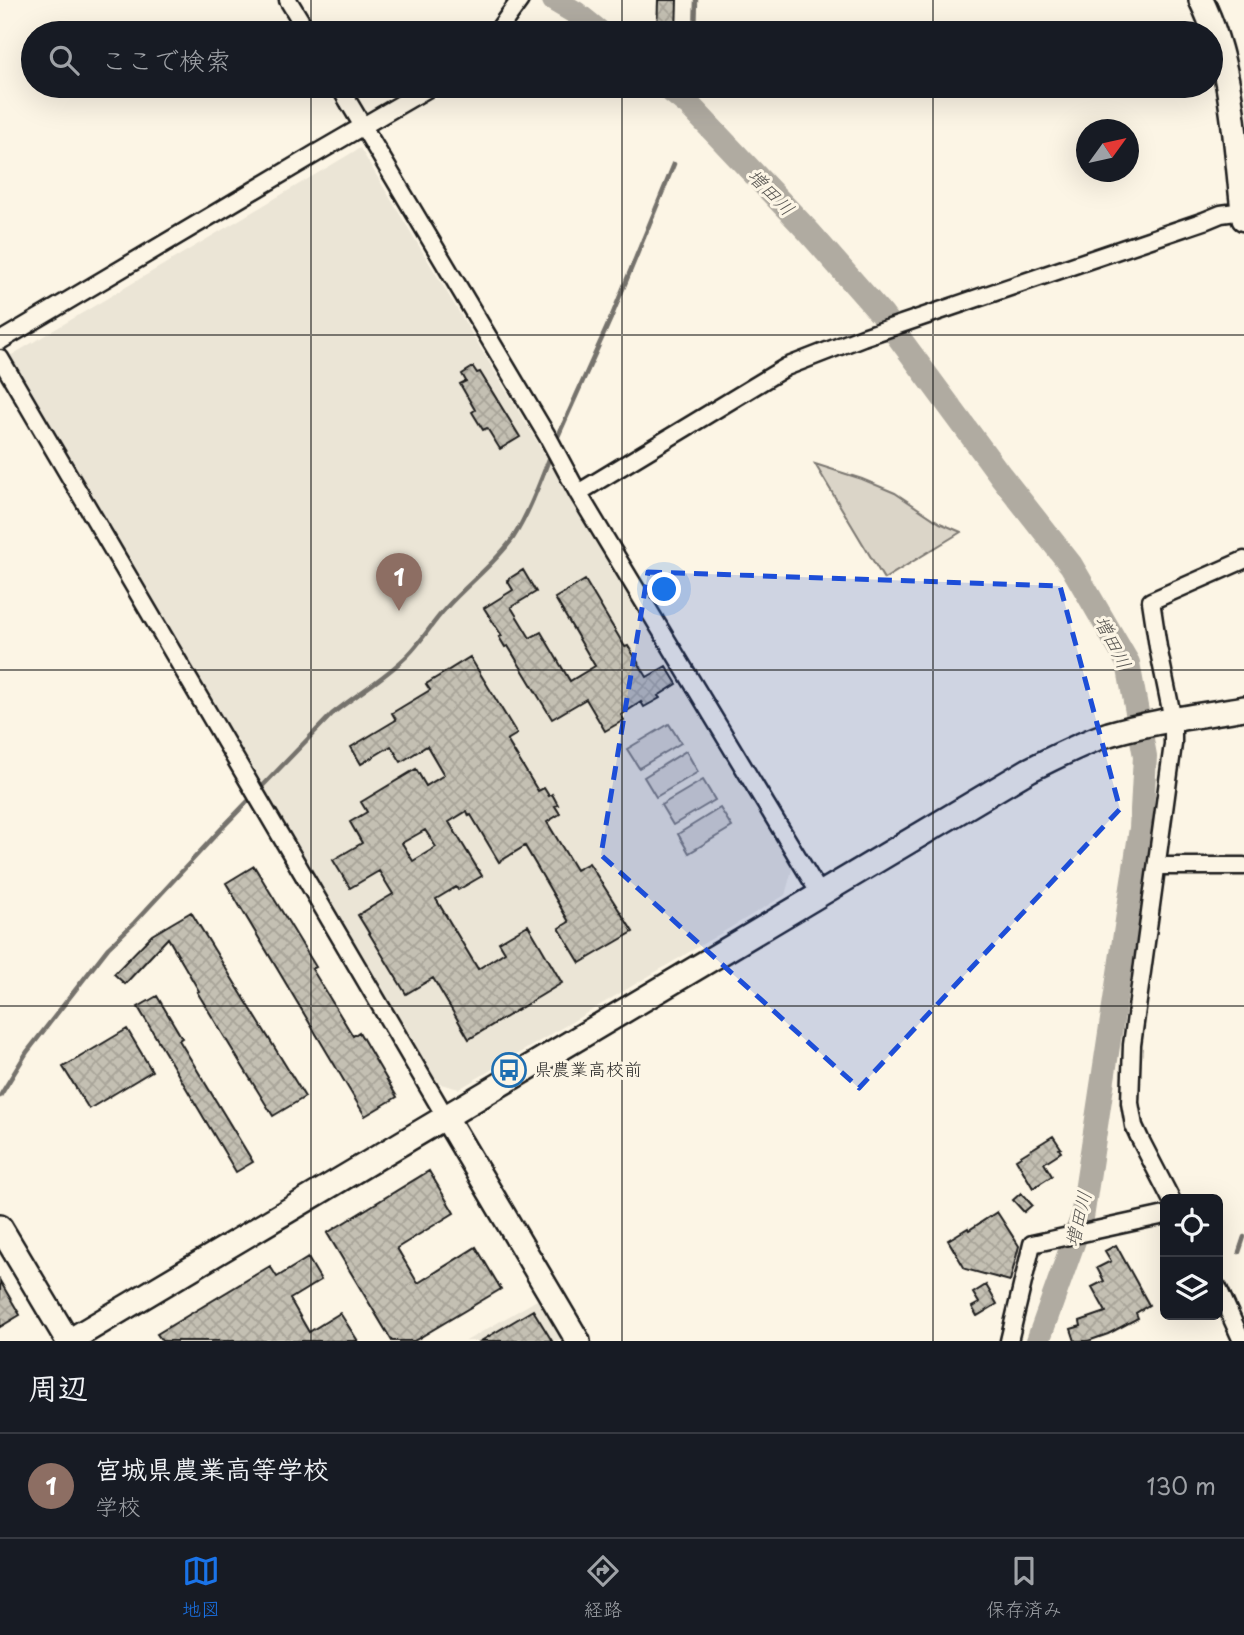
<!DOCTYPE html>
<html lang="ja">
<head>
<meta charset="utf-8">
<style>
  body { margin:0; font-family:"Playpen Sans","Klee One",sans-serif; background:#20242c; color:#f1f3f6 }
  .controls { position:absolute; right:21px; bottom:21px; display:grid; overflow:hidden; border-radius:10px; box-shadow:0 7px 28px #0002 }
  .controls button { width:63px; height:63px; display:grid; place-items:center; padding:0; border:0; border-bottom:2px solid #363941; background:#171b24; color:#f1f3f6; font:35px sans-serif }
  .compass { position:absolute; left:1076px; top:119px; width:63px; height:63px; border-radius:50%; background:#171b24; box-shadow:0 7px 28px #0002; rotate:57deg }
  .you { position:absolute; left:665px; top:590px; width:24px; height:24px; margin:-18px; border:5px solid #fff; border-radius:50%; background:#1a73e8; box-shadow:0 0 0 10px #1a73e833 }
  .badge { display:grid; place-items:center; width:46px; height:46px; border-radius:50%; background:#1a73e8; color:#fff; font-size:23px; font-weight:700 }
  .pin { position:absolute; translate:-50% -58px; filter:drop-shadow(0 2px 4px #0008) }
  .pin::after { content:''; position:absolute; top:37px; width:24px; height:21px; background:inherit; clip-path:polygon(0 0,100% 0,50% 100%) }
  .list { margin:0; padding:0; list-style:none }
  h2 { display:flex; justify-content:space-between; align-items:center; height:91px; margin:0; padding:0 28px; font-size:30px }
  h2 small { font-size:23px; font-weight:400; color:#9ea1a6 }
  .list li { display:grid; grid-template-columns:46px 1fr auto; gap:21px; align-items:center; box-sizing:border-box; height:105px; padding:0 28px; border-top:2px solid #363941 }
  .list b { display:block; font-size:26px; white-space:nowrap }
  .list p { margin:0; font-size:23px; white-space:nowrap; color:#9ea1a6 }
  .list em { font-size:23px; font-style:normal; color:#9ea1a6 }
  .icon { flex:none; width:38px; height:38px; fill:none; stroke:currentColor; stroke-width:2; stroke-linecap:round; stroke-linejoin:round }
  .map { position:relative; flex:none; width:1244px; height:1341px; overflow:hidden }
  .search { position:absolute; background:#171b24; box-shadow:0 7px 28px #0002; left:21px; right:21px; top:21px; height:77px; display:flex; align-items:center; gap:18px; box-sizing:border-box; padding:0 24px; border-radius:38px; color:#9ea1a6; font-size:26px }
  .sheet { height:196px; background:#171b24 }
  nav { display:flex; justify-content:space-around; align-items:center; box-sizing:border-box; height:98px; border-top:2px solid #363941; background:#171b24; font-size:19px; color:#9ea1a6 }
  nav a { display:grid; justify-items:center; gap:4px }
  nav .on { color:#1a73e8 }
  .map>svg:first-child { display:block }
  .built { fill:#ebe5d6 }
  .grass { fill:#dbd5c8; stroke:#7c7872; stroke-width:2 }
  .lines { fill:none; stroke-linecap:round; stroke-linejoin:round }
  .stream { stroke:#75726c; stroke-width:4.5 }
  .river { stroke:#b0aba1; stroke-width:24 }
  .building { fill:url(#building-cross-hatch); stroke:#1c1c1c; stroke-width:2; fill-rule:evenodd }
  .street-casing { stroke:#1c1c1c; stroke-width:21 }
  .secondary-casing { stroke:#1c1c1c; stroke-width:28 }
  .street { stroke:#fcf5e5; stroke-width:16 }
  .secondary { stroke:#fcf5e5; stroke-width:23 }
  .marked { fill:#1d4ed8; fill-opacity:0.2; stroke:#1d4ed8; stroke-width:5; stroke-dasharray:14 9; stroke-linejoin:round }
  .grid { fill:none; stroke:#1c1c1c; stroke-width:2; stroke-opacity:0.55 }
  .labels { text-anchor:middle; stroke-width:6; stroke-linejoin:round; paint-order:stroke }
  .poi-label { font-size:18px; fill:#1c1c1c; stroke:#fcf5e5; text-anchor:start }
  .water-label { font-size:19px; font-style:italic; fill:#575551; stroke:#fcf5e5 }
</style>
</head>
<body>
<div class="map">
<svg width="1244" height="1341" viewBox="0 0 1244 1341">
  <defs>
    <pattern id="building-cross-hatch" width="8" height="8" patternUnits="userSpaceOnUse" patternTransform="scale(1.75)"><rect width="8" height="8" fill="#c4c0b3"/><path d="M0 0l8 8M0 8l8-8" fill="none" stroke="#a8a499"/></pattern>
  </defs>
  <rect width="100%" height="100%" fill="#fcf5e5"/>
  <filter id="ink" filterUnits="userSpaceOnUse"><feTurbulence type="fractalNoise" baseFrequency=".0143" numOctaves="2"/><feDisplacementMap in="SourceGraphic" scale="14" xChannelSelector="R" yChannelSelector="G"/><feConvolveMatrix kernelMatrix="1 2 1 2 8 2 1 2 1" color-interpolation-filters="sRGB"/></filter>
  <g filter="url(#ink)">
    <path class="built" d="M360,148L793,866L785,895L459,1089L437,1083L10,356Z
      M544,1296L570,1341H466Z"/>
    <path class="grass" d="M815,464L862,479L895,493L940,523L961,532L884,579Z
      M669,724L681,743L639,768L627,749Z
      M686,751L698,772L656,797L644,777Z
      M703,780L715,800L673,825L661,805Z
      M720,808L732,827L689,853L678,834Z"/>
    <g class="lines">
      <path class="stream" d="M695,33L696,0
        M555,443L611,318L674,164
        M0,1096L27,1052L108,948L134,923L222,828L332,714C357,694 385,678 408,655C422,641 432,623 446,608C467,584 494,565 513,538C529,513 540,482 551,454
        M1239,1252L1244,1237"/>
      <path class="river" d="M554,0L576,13L601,33
        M665,86L690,106L809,232L883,316L1001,476L1071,565L1128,663L1145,756L1141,828L1082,1218L1038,1341"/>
    </g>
    <path class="building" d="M658,0H677L676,33H657Z
      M473,367L477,373L480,372L520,437L500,449L487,428L483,430L472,412L475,410L460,384L466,381L462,374Z
      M523,570L536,592L511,607L530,638L541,632L570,681L595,666L555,598L585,580L625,647L628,646L647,677L666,666L677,684L658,696L660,698L644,707L641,702L621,715L624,720L605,731L586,699L552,719L508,646L505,647L499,637L502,636L484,608L513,590L507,580Z
      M470,657L517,734L507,740L538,791L544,788L549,796L552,794L558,805L555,806L560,814L547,822L576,870L589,863L633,932L580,963L559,928L569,922L525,846L499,862L471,815L469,816L467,811L449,822L482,876L458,890L456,887L436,899L478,969L505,952L499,942L528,925L562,983L469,1039L433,978L406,994L358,915L393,894L379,871L350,888L333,860L362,843L350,822L367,812L361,802L416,769L426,786L444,775L427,746L401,762L391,746L361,764L351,747L396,720L392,713L430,690L426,684ZM425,830L436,847L413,861L402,843Z
      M254,866L316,967L312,969L353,1036L359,1032L397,1097L365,1116L226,883Z
      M191,912L305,1097L273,1116L197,992L199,991L168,938L125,984L114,974L152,935Z
      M157,996L182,1038L179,1040L253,1162L236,1172L138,1007Z
      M127,1029L152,1071L89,1109L63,1067Z
      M1053,1136L1061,1148L1059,1149L1061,1152L1044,1163L1052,1176L1033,1188L1016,1159Z
      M429,1171L454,1213L397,1248L417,1282L418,1283L476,1247L501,1289L414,1341H392L327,1233Z
      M1021,1193L1032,1205L1024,1212L1013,1200Z
      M997,1212L1019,1246L1010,1281L965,1269L948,1240L968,1228L969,1230Z
      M1116,1245L1149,1305L1136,1313L1138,1318L1108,1334L1088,1341H1075L1071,1329L1081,1326L1080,1321L1106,1312L1092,1287L1104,1281L1097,1268L1111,1261L1105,1251Z
      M308,1258L321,1280L290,1299L294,1306L309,1332L340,1313L358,1341H162L157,1334L270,1266L277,1277Z
      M0,1281L20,1315L0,1327Z
      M986,1285L997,1304L977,1316L972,1307L979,1303L973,1293Z
      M533,1310L552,1341H481Z"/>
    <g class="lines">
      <g class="street-casing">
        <path id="street" d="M288,0L308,33
          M496,33L520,0
          M339,86L549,439L578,493L820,894
          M0,341L315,154L432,86
          M0,358L445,1116
          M578,493L786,367L863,337L1204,221L1221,214L1243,211
          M1157,866H1244
          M1171,1199L1140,1139L1134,1126L1130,1103L1132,1045L1173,744V720L1158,647L1151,601L1244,560
          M1218,1288L1242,1341
          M1009,1341L1032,1244L1165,1215"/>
      </g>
      <g class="secondary-casing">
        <path id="secondary" d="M1201,0C1234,67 1235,146 1244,219
          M445,1116L578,1341
          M0,1227L68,1341
          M69,1341L1029,770C1055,757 1082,743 1109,734C1153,721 1199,716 1244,708"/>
      </g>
      <use href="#street" class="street"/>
      <use href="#secondary" class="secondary"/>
    </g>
  </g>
  <path class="marked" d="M648,572L1060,586L1120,809L859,1088L601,855Z"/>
  <path class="grid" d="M311,0V33M622,0V33M933,0V33M311,86V1341M622,86V1341M933,86V1341M0,335H1244M0,670H1244M0,1006H1244"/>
  <defs>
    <g id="bus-ring" transform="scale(1.75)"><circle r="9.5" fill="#fcf5e5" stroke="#1f6fb2" stroke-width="1.5"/><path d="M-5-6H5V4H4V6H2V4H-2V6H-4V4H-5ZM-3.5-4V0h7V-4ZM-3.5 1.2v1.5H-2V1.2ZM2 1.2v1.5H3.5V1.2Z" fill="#1f6fb2"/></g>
  </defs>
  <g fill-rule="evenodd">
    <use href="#bus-ring" x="509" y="1070"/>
  </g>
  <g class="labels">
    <g class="poi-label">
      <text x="534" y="1076">県農業高校前</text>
    </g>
    <g class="water-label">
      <text transform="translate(771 192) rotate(45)" y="7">増田川</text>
      <text transform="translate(1113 642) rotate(63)" y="7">増田川</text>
      <text transform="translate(1078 1219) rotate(-76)" y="7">増田川</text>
    </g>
  </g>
</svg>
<div class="controls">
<button><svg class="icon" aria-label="locate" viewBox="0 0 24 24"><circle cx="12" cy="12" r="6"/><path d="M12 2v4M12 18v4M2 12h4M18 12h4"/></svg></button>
<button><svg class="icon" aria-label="layers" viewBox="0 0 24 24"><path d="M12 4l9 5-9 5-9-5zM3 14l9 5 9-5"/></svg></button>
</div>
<svg class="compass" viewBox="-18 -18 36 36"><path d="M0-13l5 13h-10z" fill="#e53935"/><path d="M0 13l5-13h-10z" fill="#9ea1a6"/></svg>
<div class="you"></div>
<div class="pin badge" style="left:399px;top:611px;background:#8d6e63">1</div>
<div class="search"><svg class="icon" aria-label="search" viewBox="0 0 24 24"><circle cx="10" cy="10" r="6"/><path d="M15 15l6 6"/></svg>ここで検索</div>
</div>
<section class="sheet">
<h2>周辺<small></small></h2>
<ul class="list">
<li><span class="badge" style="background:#8d6e63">1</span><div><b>宮城県農業高等学校</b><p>学校</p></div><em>130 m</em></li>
</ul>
</section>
<nav>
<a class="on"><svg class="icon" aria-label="map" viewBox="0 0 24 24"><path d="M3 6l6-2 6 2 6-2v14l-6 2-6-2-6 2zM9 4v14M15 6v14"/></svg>地図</a>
<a><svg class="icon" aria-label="directions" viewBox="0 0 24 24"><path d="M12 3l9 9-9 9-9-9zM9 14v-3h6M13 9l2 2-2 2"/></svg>経路</a>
<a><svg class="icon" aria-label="saved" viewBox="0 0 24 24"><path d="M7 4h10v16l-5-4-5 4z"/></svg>保存済み</a>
</nav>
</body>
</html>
